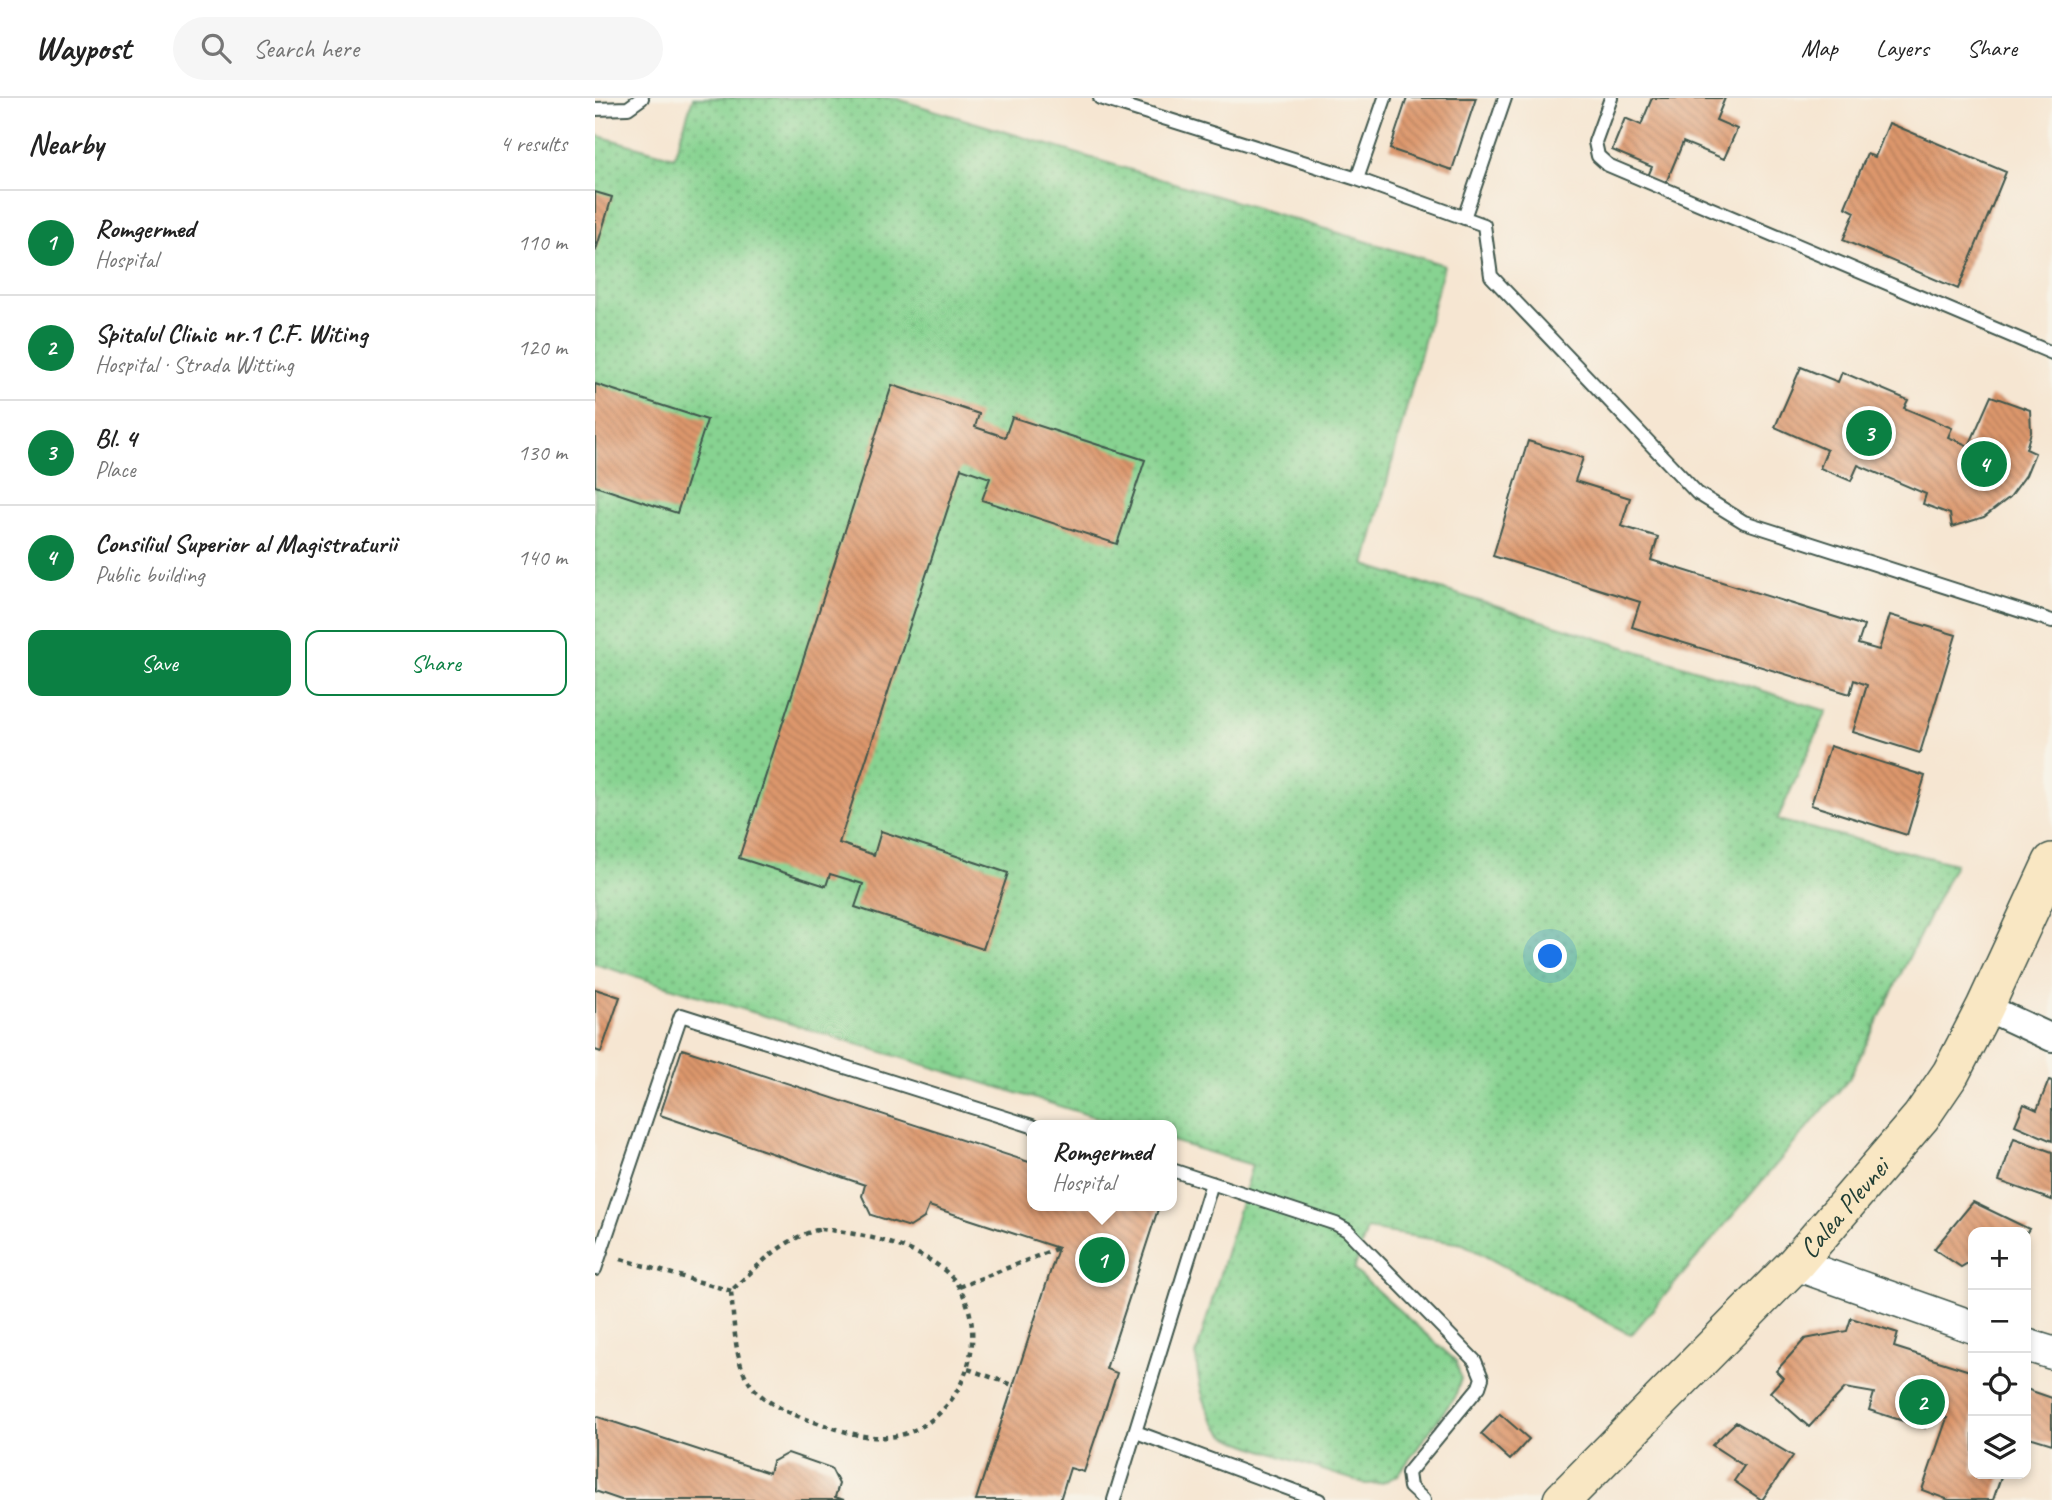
<!DOCTYPE html>
<html lang="en">
<head>
<meta charset="utf-8">
<style>
  body { margin:0; font-family:Caveat,sans-serif; background:#f6f6f6; color:#222 }
  .controls { position:absolute; right:21px; bottom:21px; display:grid; overflow:hidden; border-radius:14px; box-shadow:0 4px 10px #0003 }
  .controls button { width:63px; height:63px; display:grid; place-items:center; padding:0; border:0; border-bottom:2px solid #e0e0e0; background:#fff; color:#222; font:35px sans-serif }
  .you { position:absolute; left:956px; top:859px; width:24px; height:24px; margin:-18px; border:5px solid #fff; border-radius:50%; background:#1a73e8; box-shadow:0 0 0 10px #1a73e833 }
  .badge { display:grid; place-items:center; width:46px; height:46px; border-radius:50%; background:#0b8043; color:#fff; font-size:23px; font-weight:700 }
  .pin { position:absolute; translate:-50% -50%; border:4px solid #fff; box-shadow:0 2px 7px #0006 }
  .popup { position:absolute; left:432px; top:1022px; width:150px; height:91px; box-sizing:border-box; display:grid; place-content:center; border-radius:14px; background:#fff; filter:drop-shadow(0 2px 5px #0005); font-size:23px; white-space:nowrap; color:#767676 }
  .popup b { font-size:26px; color:#222 }
  .popup::after { content:''; position:absolute; left:50%; top:100%; margin-left:-14px; border:14px solid transparent; border-top-color:#fff }
  .list { margin:0; padding:0; list-style:none }
  h2 { display:flex; justify-content:space-between; align-items:center; height:91px; margin:0; padding:0 28px; font-size:30px }
  h2 small { font-size:23px; font-weight:400; color:#767676 }
  .list li { display:grid; grid-template-columns:46px 1fr auto; gap:21px; align-items:center; box-sizing:border-box; height:105px; padding:0 28px; border-top:2px solid #e0e0e0 }
  .list b { display:block; font-size:26px; white-space:nowrap }
  .list p { margin:0; font-size:23px; white-space:nowrap; color:#767676 }
  .list em { font-size:23px; font-style:normal; color:#767676 }
  .actions { display:flex; gap:14px; padding:21px 28px }
  .actions a { flex:1; padding:16px 0; border:2px solid #0b8043; border-radius:14px; text-align:center; font-size:24px; color:#0b8043 }
  .actions .main { background:#0b8043; color:#fff }
  .icon { flex:none; width:38px; height:38px; fill:none; stroke:currentColor; stroke-width:2; stroke-linecap:round; stroke-linejoin:round }
  .map { position:relative; flex:none; width:1457px; height:1402px; overflow:hidden }
  header { display:flex; align-items:center; gap:42px; box-sizing:border-box; height:98px; padding:0 35px; background:#fff; border-bottom:2px solid #e0e0e0 }
  header strong { font-size:33px }
  nav { display:flex; gap:38px; margin-inline-start:auto; font-size:24px }
  .search { width:490px; height:63px; background:#f6f6f6; display:flex; align-items:center; gap:18px; box-sizing:border-box; padding:0 24px; border-radius:38px; color:#767676; font-size:26px }
  main { display:flex }
  aside { flex:1; background:#fff }
  .map>svg:first-child { display:block }
  .grass { fill:url(#grass-dots); stroke:#538862; stroke-width:2 }
  .building { fill:url(#building-back-hatch) }
  .lines { fill:none; stroke-linecap:round; stroke-linejoin:round }
  .service-casing { stroke:#3f564c; stroke-width:16 }
  .minor-casing { stroke:#3f564c; stroke-width:30 }
  .tertiary-casing { stroke:#3f564c; stroke-width:35 }
  .secondary-casing { stroke:#3f564c; stroke-width:40 }
  .path { stroke:#3f564c; stroke-width:4.5; stroke-dasharray:5 5; stroke-linecap:butt }
  .service { stroke:#fff; stroke-width:12 }
  .minor { stroke:#fff; stroke-width:26 }
  .tertiary { stroke:#fff; stroke-width:32 }
  .secondary { stroke:#f9e7c3; stroke-width:37 }
  .labels { text-anchor:middle; stroke-width:7; stroke-linejoin:round; paint-order:stroke }
  .street-label { font-size:28px; fill:#1f3d34; stroke:#f7f3e8 }
</style>
</head>
<body>
<header>
<strong>Waypost</strong>
<div class="search"><svg class="icon" aria-label="search" viewBox="0 0 24 24"><circle cx="10" cy="10" r="6"/><path d="M15 15l6 6"/></svg>Search here</div>
<nav><a>Map</a><a>Layers</a><a>Share</a></nav>
</header>
<main>
<aside>
<h2>Nearby<small>4 results</small></h2>
<ul class="list">
<li><span class="badge">1</span><div><b>Romgermed</b><p>Hospital</p></div><em>110 m</em></li>
<li><span class="badge">2</span><div><b>Spitalul Clinic nr.1 C.F. Witing</b><p>Hospital · Strada Witting</p></div><em>120 m</em></li>
<li><span class="badge">3</span><div><b>Bl. 4</b><p>Place</p></div><em>130 m</em></li>
<li><span class="badge">4</span><div><b>Consiliul Superior al Magistraturii</b><p>Public building</p></div><em>140 m</em></li>
</ul>
<div class="actions"><a class="main">Save</a><a>Share</a></div>
</aside>
<div class="map">
<svg width="1457" height="1402" viewBox="0 0 1457 1402">
  <defs>
    <pattern id="grass-dots" width="8" height="8" patternUnits="userSpaceOnUse" patternTransform="scale(1.75)"><rect width="8" height="8" fill="#87d391"/><path d="M2 2h.1M6 6h.1" fill="none" stroke="#6eac77" stroke-width="1.8" stroke-linecap="round"/></pattern>
    <pattern id="building-back-hatch" width="6" height="6" patternUnits="userSpaceOnUse" patternTransform="scale(1.75)"><rect width="6" height="6" fill="#dd976c"/><path d="M-1 5l2 2M0 0l6 6M5-1l2 2" fill="none" stroke="#b37c5a"/></pattern>
  </defs>
  <rect width="100%" height="100%" fill="#f7f3e8"/>
  <filter id="ink" filterUnits="userSpaceOnUse"><feTurbulence type="fractalNoise" baseFrequency=".0143" numOctaves="2"/><feDisplacementMap in="SourceGraphic" scale="14" xChannelSelector="R" yChannelSelector="G"/><feConvolveMatrix kernelMatrix="1 2 1 2 8 2 1 2 1" color-interpolation-filters="sRGB"/></filter>
  <filter id="wash" filterUnits="userSpaceOnUse"><feTurbulence type="fractalNoise" baseFrequency=".00686" numOctaves="4" result="noise"/><feDisplacementMap in="SourceGraphic" scale="28" xChannelSelector="R" yChannelSelector="G"/><feGaussianBlur stdDeviation="1.57" result="paint"/><feColorMatrix in="noise" values="0 0 0 0 0 0 0 0 0 0 0 0 0 0 0 0 0 1.4 0 .05"/><feComposite in="paint" operator="in"/></filter>
  <g filter="url(#wash)">
    <rect width="100%" height="100%" fill="#f6e6d2"/>
    <path class="grass" d="M98,0H299L849,167L770,467L1232,613L1182,722L1360,766L1254,981L1036,1237L868,1146L772,1131L759,1172L861,1263L866,1281L860,1298L803,1377L787,1385L771,1386C751,1379 637,1345 629,1336C609,1314 603,1286 601,1257L657,1067L577,1043V1027H526L0,866V37L79,59Z"/>
    <g id="blocks">
      <path class="building" d="M812,0H881L857,72L795,51Z
        M1057,0H1130L1121,22L1142,31L1129,61L1088,44L1071,85L1053,78L1057,69L1017,52L1030,20L1046,27Z
        M1294,25L1411,74L1363,191L1248,142L1260,114L1250,109L1272,56L1280,59Z
        M0,94L17,99L1,152L0,151Z
        M1206,269L1243,284L1247,274L1313,302L1309,310L1357,330L1353,339L1374,348L1396,298L1435,312L1436,334L1431,351L1440,355L1431,377L1415,399L1389,419L1357,429L1355,416L1328,406L1331,396L1263,367L1256,383L1225,370L1232,352L1180,329Z
        M0,286L112,322L82,415L0,388Z
        M297,287L384,316L380,329L410,339L417,319L550,362L522,446L387,402L395,380L366,370L244,745L279,757L286,733L413,775L388,851L260,809L268,786L235,776L231,788L144,760Z
        M933,343L988,360L980,383L1035,400L1026,428L1063,439L1056,462L1269,528L1263,546L1284,552L1295,517L1361,537L1325,655L1258,634L1272,587L1259,582L1255,596L1037,529L1045,504L898,458Z
        M1235,648L1330,678L1312,737L1216,707Z
        M0,891L25,899L6,954L0,952Z
        M87,951L437,1065V1108H564L511,1271L522,1275L489,1374L475,1370L465,1402H381L463,1150L334,1108L329,1120L315,1129L276,1117L267,1098L270,1087L65,1017Z
        M1454,982L1457,983V1043L1420,1027L1429,1006L1442,1012Z
        M1419,1040L1457,1054V1102L1404,1083Z
        M1378,1104L1434,1131L1432,1134H1378V1162L1366,1169L1339,1151Z
        M1256,1220L1303,1235L1299,1249L1378,1274V1376H1407L1398,1402H1354L1327,1392L1352,1320L1335,1315L1330,1330L1274,1312L1279,1295L1250,1290L1214,1329L1175,1294L1188,1280L1181,1273L1210,1241L1252,1233Z
        M1431,1291L1457,1300V1346L1431,1338Z
        M905,1316L934,1341L915,1362L886,1336Z
        M0,1318L174,1375L177,1364L193,1355L236,1370L244,1386L240,1399L249,1402H26L0,1393Z
        M1141,1324L1198,1358L1167,1402L1139,1383L1149,1368L1117,1347Z"/>
    </g>
  </g>
  <g filter="url(#ink)">
    <use href="#blocks" fill-opacity="0" stroke="#3f564c" stroke-width="2"/>
    <g class="lines">
      <g class="service-casing">
        <path id="service" d="M505,0L762,81L889,127L896,178L1102,395L1149,424L1457,523
          M1016,0L1000,44L1003,58L1013,67L1457,255
          M0,11L33,10L47,0
          M762,81L790,0
          M869,120L910,0
          M577,1072L741,1126L752,1132L880,1263L887,1280L884,1289L813,1375L815,1389L829,1402
          M0,1171L86,917L437,1028
          M541,1334L724,1402
          M519,1402L617,1085"/>
      </g>
      <g class="minor-casing">
        <path id="minor" d="M1390,909L1457,940"/>
      </g>
      <g class="tertiary-casing">
        <path id="tertiary" d="M1200,1166L1378,1229
          M1431,1247L1457,1255"/>
      </g>
      <g class="secondary-casing">
        <g id="secondary">
          <path id="s1" d="M967,1402L1200,1166L1326,1019L1356,975L1390,909L1457,764"/>
        </g>
      </g>
      <path class="path" d="M226,1131C267,1135 341,1151 364,1189C399,1246 361,1333 293,1339C269,1341 248,1333 226,1326C140,1299 143,1274 136,1193C164,1167 188,1140 226,1131Z
        M26,1161L136,1193
        M364,1189L463,1150
        M373,1271L418,1287"/>
      <use href="#service" class="service"/>
      <use href="#minor" class="minor"/>
      <use href="#tertiary" class="tertiary"/>
      <use href="#secondary" class="secondary"/>
    </g>
  </g>
  <g class="labels">
    <g class="street-label">
      <text dy="10" stroke="none"><textPath href="#s1" startOffset="406">Calea Plevnei</textPath></text>
    </g>
  </g>
</svg>
<div class="controls">
<button>+</button>
<button>−</button>
<button><svg class="icon" aria-label="locate" viewBox="0 0 24 24"><circle cx="12" cy="12" r="6"/><path d="M12 2v4M12 18v4M2 12h4M18 12h4"/></svg></button>
<button><svg class="icon" aria-label="layers" viewBox="0 0 24 24"><path d="M12 4l9 5-9 5-9-5zM3 14l9 5 9-5"/></svg></button>
</div>
<div class="you"></div>
<div class="pin badge" style="left:507px;top:1162px">1</div>
<div class="popup"><b>Romgermed</b>Hospital</div>
<div class="pin badge" style="left:1327px;top:1304px">2</div>
<div class="pin badge" style="left:1274px;top:335px">3</div>
<div class="pin badge" style="left:1389px;top:366px">4</div>
</div>
</main>
</body>
</html>
